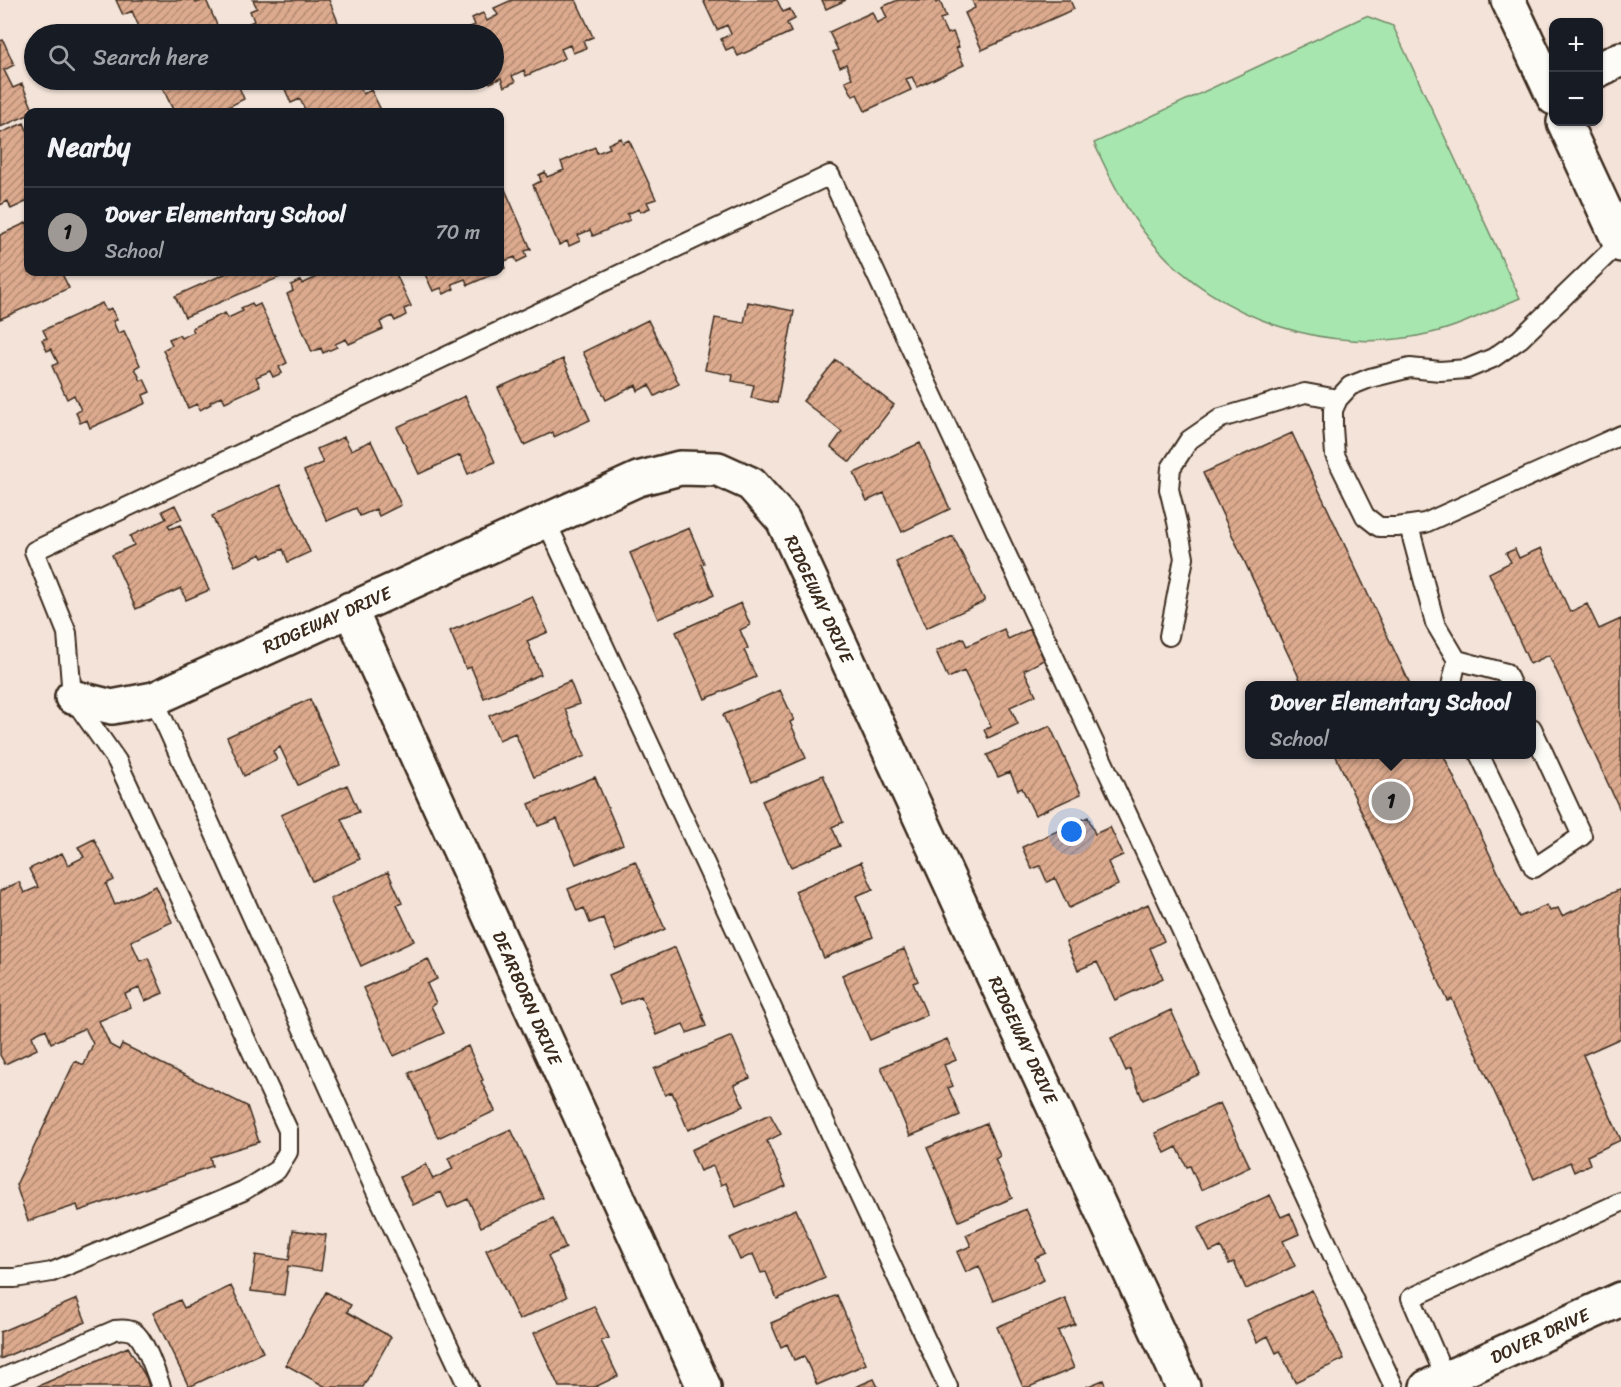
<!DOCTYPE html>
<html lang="en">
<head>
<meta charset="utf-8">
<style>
  body { margin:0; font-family:Sriracha,sans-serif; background:#20242c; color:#f1f3f6 }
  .controls { position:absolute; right:18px; top:18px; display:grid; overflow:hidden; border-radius:12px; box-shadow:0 2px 4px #0004 }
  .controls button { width:54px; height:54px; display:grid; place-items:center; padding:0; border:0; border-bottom:2px solid #363941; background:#171b24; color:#f1f3f6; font:30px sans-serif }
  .you { position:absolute; left:1072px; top:832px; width:21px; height:21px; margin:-15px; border:4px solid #fff; border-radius:50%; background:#1a73e8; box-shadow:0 0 0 9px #1a73e833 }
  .badge { display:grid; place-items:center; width:39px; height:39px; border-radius:50%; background:#9f9995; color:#111; font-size:20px; font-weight:700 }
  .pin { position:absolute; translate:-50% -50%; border:3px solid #fff; box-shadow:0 2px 6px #0006 }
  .popup { position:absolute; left:1245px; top:681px; width:291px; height:78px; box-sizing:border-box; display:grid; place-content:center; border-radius:12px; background:#171b24; filter:drop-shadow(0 2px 4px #0005); font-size:20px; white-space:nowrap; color:#9ea1a6 }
  .popup b { font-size:22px; color:#f1f3f6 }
  .popup::after { content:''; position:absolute; left:50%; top:100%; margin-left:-12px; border:12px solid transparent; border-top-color:#171b24 }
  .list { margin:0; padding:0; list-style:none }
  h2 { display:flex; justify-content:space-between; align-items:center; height:78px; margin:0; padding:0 24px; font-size:26px }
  h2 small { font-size:20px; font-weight:400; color:#9ea1a6 }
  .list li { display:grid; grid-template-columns:39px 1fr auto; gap:18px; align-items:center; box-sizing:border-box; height:90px; padding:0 24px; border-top:2px solid #363941 }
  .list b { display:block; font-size:22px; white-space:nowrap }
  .list p { margin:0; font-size:20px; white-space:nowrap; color:#9ea1a6 }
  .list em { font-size:20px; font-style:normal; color:#9ea1a6 }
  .icon { flex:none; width:33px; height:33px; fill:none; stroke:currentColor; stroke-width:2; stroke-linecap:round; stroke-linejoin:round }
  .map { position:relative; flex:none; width:1621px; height:1387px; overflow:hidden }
  .search { position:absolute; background:#171b24; box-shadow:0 2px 4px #0004; left:24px; top:24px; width:480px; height:66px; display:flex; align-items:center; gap:15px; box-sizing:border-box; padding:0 21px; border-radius:33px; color:#9ea1a6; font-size:22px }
  .panel { position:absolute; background:#171b24; box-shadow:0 2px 4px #0004; left:24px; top:108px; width:480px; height:168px; border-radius:12px }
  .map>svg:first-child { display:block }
  .garden { fill:#a7e7af; stroke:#718866; stroke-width:1.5 }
  .building { fill:url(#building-hatch); stroke:#3b2a1e; stroke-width:1.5 }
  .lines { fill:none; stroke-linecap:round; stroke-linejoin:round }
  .service-casing { stroke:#3b2a1e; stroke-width:22 }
  .minor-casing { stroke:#3b2a1e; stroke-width:38 }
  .tertiary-casing { stroke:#3b2a1e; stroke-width:38 }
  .service { stroke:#fdfcf7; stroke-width:18 }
  .minor { stroke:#fdfcf7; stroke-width:33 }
  .tertiary { stroke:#fdfcf7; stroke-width:33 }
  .labels { text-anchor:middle; stroke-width:5; stroke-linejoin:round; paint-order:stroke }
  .street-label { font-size:18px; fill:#3b2a1e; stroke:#fdfcf7 }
</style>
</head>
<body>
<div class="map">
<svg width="1621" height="1387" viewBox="0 0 1621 1387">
  <defs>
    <pattern id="building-hatch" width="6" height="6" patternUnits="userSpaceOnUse" patternTransform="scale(1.5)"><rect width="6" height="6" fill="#dcaa8e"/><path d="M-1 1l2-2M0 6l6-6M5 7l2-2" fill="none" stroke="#b48b73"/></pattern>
  </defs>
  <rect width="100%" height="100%" fill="#f3e3d8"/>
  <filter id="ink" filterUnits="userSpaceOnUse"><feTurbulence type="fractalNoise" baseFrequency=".0167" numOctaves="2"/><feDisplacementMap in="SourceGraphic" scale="12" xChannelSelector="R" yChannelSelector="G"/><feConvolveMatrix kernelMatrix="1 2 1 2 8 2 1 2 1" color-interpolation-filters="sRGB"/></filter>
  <g filter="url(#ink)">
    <path class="garden" d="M1366,16L1393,26L1520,298C1491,310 1462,326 1431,333C1331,358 1217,320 1151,241C1126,211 1110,178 1094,143Z"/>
    <path class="building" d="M116,0H195L196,3L206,0L217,25L196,34H134L133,32L140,29L132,11L123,15Z
      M253,0H329L338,22L328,26L332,34H249L245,25L254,21L250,11L257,8Z
      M512,0H576L593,37L583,41L586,48L573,53L570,45L561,49L565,58L526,76L524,70L512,76L515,82L504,87L501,78L490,83L488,80H494V34H468L465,29L475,25L472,18L483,13L487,21L498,15L494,8Z
      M703,0H777L783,12L790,9L795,19L787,23L791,32L738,56L733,47L726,50L721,39L731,34L727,25L717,30Z
      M822,0H846L826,9Z
      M898,0H935L936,3L940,1L946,17L940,19L947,34L953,32L959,47L956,48L964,65L917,87L912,77L906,79L911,90L865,111L857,94L853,96L845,81L852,78L846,64L840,67L833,52L838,50L829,32L872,12L877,23L887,18L882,7Z
      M972,0H1070L1074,9L982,50L965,13L975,8Z
      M3,40L14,65L4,70L13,88L22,84L34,112H28V115L0,127V41Z
      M159,80H236L244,99L228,107L230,112H174Z
      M281,80H357L363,94L371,90L382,112H306L300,99L291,103Z
      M24,123L27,130H28V201L11,209L8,201L0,205V133Z
      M621,138L623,143L629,140L656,199L647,202L650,208L640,212L639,209L627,214L630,220L593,236L590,230L578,235L580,241L569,246L567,241L559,245L533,185L541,181L539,175L545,172L547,177L564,170L561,162L595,147L597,153L610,148L608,144Z
      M504,187L531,249L525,251L527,257L517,262L515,257L502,262L505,268L500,271V190Z
      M28,222V272H61L69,288L0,319V235Z
      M229,272H283L285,275L185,317L175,296Z
      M313,272H395L411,306L404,309L406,315L395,321L392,316L380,322L383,329L349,344L346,339L335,344L337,347L323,353L321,348L312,352L287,294L293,291L291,285L301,280L302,284L315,278Z
      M424,272H498L468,285L465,279L452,284L454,289L444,294L441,288L433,291Z
      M748,302L794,311L777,403L751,398L754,385L732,381L733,375L705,370L715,318L744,323Z
      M102,303L106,311L111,308L117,320L113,321L118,333L124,331L140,365L135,368L141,381L144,379L150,392L143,395L146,403L90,428L87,420L80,423L76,412L81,410L74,395L67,399L52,366L58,363L51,349L47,351L42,340L47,338L43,330Z
      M252,303L254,307L260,304L287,363L279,367L282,373L273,377L270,371L256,377L260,386L225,402L222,396L210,402L211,404L200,410L197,404L188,408L163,350L172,345L169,339L179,335L181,338L194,332L192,328L225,313L228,318L243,311L241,308Z
      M648,320L679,384L655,396L649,385L638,391L636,385L606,400L583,352Z
      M563,359L590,420L554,437L553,432L524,445L498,388Z
      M836,360L894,405L850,462L831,447L842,432L803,401Z
      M465,396L495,462L468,474L460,455L419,474L397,427Z
      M1292,433L1411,686H1303L1203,473Z
      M344,437L351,450L371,441L401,505L379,516L376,509L360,516L356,508L327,521L304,471L323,463L317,449Z
      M920,443L950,509L902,532L884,493L867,501L854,473Z
      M280,485L310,552L288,562L283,549L263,558L261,554L235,566L212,516Z
      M175,505L182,519L168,525L170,529L180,525L209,590L186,600L181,588L136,609L112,555L134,545L130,536L166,519L162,511Z
      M689,528L704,563L701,564L714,595L658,619L630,553Z
      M953,536L985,601L926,628L896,562Z
      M1541,548L1570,612L1587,604L1599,629L1621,619V812L1549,655L1530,664L1489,573L1511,562L1506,553L1515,549L1519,558Z
      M532,596L548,632L527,641L541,674L484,698L471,667L466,669L450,631Z
      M741,603L750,625L740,630L748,648L744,650L756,677L705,699L676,632Z
      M1004,629L1008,639L1030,629L1044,660L1024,670L1036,695L1010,707L1018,724L988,738L984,730L991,727L964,671L948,678L936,651L963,638L967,646Z
      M570,681L579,704L565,709L585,756L534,777L515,733L499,740L489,716Z
      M780,690L794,720L790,722L806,758L752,782L723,715Z
      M310,699L340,765L298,785L280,747L273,751L277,760L244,776L227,737Z
      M1050,726L1081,794L1035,815L1022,788L1018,790L1010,772L998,777L987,755Z
      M1335,754H1443L1519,917L1547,905L1550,911L1558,908L1562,916L1621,889V1038L1583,1055L1621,1140L1587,1156L1590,1164L1574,1172L1570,1162L1534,1179L1452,999L1448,1001Z
      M823,775L843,822L832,827L840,846L791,867L762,801Z
      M595,777L623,844L576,864L557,819L538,826L529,804Z
      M347,785L359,812L341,819L360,859L312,881L281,815Z
      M1088,817L1095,834L1110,827L1123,855L1108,862L1118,885L1069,908L1055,878L1047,882L1040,866L1032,869L1022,847Z
      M94,839L114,880L106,884L115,905L156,886L172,922L131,941L140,961L148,958L163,993L145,1001L139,988L125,994L131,1007L99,1021L110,1045L119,1050L122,1044L247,1106L259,1142L210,1157L212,1166L79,1211L77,1205L28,1221L16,1185L75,1061L84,1065L93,1044L85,1028L51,1043L46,1029L32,1036L37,1049L5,1064L0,1055V891L19,882L24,893L38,887L29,869L62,853L68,865L84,857L78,847Z
      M635,861L665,929L616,950L603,918L590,923L584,908L577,911L568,889Z
      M861,862L873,889L856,896L873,937L824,958L795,891Z
      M388,872L402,903L397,905L414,941L361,966L330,899Z
      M1148,904L1164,941L1150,948L1163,978L1115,1000L1097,962L1078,970L1066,942Z
      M675,947L703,1015H702L706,1026L687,1033L683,1024L657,1035L641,996L621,1004L609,975Z
      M904,949L918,981L913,983L927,1015L870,1040L842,975Z
      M428,959L437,979L427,984L436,1003L431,1006L444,1033L394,1056L363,988Z
      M1171,1010L1200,1074L1143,1100L1130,1069L1126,1071L1111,1038Z
      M732,1036L750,1078L734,1085L744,1106L688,1130L672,1092L665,1095L654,1069Z
      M947,1039L956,1060L944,1065L953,1086L948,1088L960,1115L910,1136L881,1067Z
      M468,1046L483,1080L481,1081L495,1111L438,1138L409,1073Z
      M1220,1103L1250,1167L1201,1190L1190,1166L1187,1167L1177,1147L1165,1153L1155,1133Z
      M770,1114L781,1134L767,1141L786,1186L736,1207L726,1183L721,1185L713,1166L700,1171L691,1150Z
      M986,1123L1000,1156L995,1159L1012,1198L959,1221L927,1148Z
      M511,1129L543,1198L481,1227L468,1199L448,1208L441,1192L413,1205L400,1177L426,1164L433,1179L453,1169L448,1158Z
      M1270,1195L1281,1217L1290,1213L1299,1234L1283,1241L1295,1266L1246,1289L1234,1262L1229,1264L1221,1247L1210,1252L1198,1228Z
      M796,1209L825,1278L777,1299L766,1272L761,1273L753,1254L740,1260L730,1238Z
      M1026,1209L1046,1253L1035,1258L1044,1280L994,1301L979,1266L966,1272L957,1252L971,1246L966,1235Z
      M553,1219L566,1248L548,1256L567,1297L519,1320L486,1250Z
      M293,1230L326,1235L321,1271L288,1266L284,1295L251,1291L256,1255L289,1260Z
      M231,1286L263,1352L189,1387L153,1313L180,1300L184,1308Z
      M1312,1290L1344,1359L1295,1382L1280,1351L1276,1353L1268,1336L1257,1342L1247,1320Z
      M326,1292L351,1305L347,1312L391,1337L363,1387H326L286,1365Z
      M837,1295L866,1364L817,1385L804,1356L794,1360L787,1344L781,1347L771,1323Z
      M1065,1298L1075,1324L1058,1331L1074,1368L1029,1387H1023L997,1327Z
      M77,1299L86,1322L0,1359V1332Z
      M594,1306L609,1338L601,1341L618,1376L595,1387H559L534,1333Z
      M128,1347L146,1377L149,1387H36Z
      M874,1379L878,1387H855Z
      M1103,1380L1106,1387H1086Z"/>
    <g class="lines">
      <g class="service-casing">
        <path id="service" d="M1620,242L1520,339L1493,358L1467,369L1440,371L1410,368L1370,378L1350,386L1338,399L1333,410V427L1335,455L1365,516L1379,527H1397L1425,523L1621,435
          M546,521L948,1387
          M1409,526L1435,623L1457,660L1451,686
          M1169,636L1184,558L1177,522L1169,489L1171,468L1189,440L1221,418L1305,393L1338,399
          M1457,660L1506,673L1512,686
          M154,699L373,1185L468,1387
          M1479,754L1534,868L1582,836L1532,728
          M0,1278H15L52,1272L243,1191L277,1170L288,1152V1130L117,761L72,697L67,633L34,551L830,175L1394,1387
          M0,1379L115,1330C122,1329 128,1329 134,1332C145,1339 156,1374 161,1387
          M1446,1379L1411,1298L1621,1202"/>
      </g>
      <g class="minor-casing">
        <path id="minor" d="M1598,70L1621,59
          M350,609L704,1387
          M72,697L112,707L154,699L638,479L680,468L718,469L751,484L783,520L1183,1387
          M1427,1387L1621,1299"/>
      </g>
      <g class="tertiary-casing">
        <path id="tertiary" d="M1508,0L1554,98
          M1564,122L1621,245"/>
      </g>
      <use href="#service" class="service"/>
      <use href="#minor" class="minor"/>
      <use href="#tertiary" class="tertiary"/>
    </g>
  </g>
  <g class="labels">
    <g class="street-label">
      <text transform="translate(819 599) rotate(65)" y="6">RIDGEWAY DRIVE</text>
      <text transform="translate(327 620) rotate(-24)" y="6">RIDGEWAY DRIVE</text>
      <text transform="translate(527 998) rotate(66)" y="6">DEARBORN DRIVE</text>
      <text transform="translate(1023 1040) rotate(65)" y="6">RIDGEWAY DRIVE</text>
      <text transform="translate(1540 1336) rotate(-25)" y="6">DOVER DRIVE</text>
    </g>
  </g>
</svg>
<div class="controls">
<button>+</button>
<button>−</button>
</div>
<div class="you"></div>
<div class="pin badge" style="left:1391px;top:801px">1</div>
<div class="popup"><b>Dover Elementary School</b>School</div>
<div class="search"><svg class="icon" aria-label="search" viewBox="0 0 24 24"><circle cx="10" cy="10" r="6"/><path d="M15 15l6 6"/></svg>Search here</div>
<section class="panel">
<h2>Nearby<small></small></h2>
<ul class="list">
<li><span class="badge">1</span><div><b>Dover Elementary School</b><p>School</p></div><em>70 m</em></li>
</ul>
</section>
</div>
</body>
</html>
